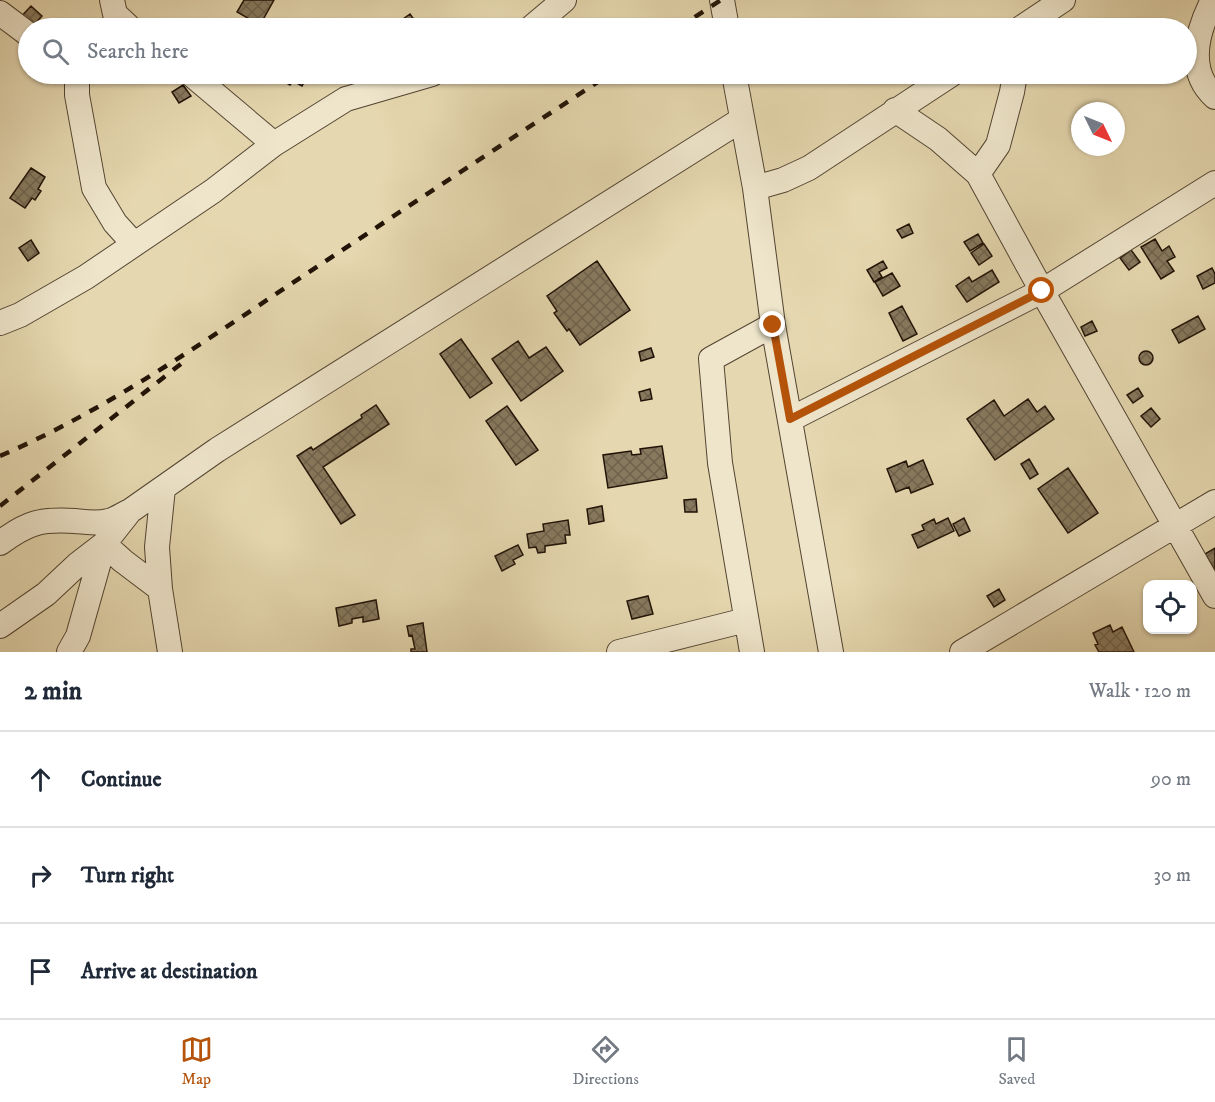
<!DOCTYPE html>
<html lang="en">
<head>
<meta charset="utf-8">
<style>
  body { margin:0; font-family:"IM FELL DW Pica",serif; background:#f2f2f3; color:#1f2937 }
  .controls { position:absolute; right:18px; bottom:18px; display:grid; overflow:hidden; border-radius:12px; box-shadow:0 2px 4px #0004 }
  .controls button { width:54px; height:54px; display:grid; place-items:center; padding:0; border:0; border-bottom:2px solid #e0e1e3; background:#fff; color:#1f2937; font:30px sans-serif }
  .compass { position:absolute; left:1071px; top:102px; width:54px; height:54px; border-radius:50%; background:#fff; box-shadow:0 2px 4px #0004; rotate:133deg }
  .stop { position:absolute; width:18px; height:18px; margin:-14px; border:4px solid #b45309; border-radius:50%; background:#fff }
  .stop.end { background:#b45309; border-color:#fff; box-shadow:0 2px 6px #0008 }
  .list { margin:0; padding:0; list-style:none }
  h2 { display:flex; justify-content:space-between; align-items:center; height:78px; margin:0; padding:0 24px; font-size:26px }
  h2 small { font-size:20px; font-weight:400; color:#747a83 }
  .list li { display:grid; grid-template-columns:39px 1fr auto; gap:18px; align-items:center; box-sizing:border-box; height:96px; padding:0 24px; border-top:2px solid #e0e1e3 }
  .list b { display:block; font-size:22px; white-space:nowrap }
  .list em { font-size:20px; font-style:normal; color:#747a83 }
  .icon { flex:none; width:33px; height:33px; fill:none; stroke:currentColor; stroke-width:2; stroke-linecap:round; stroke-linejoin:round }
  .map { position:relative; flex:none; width:1215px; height:652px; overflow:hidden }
  .search { position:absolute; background:#fff; box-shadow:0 2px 4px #0004; left:18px; right:18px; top:18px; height:66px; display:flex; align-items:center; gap:15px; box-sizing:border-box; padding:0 21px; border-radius:33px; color:#747a83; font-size:22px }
  .sheet { height:366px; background:#fff }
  nav { display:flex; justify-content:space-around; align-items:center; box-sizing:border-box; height:84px; border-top:2px solid #e0e1e3; background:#fff; font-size:16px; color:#747a83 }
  nav a { display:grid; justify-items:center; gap:3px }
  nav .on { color:#b45309 }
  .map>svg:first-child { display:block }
  .building { fill:url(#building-cross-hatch); stroke:#211307; stroke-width:1.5 }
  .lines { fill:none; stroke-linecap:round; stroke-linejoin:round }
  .minor-casing { stroke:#524431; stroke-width:26 }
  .minor { stroke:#eee5cb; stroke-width:24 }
  .rail { stroke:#211307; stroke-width:4.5; stroke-dasharray:10 10; stroke-linecap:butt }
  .route { stroke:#b45309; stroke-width:8 }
</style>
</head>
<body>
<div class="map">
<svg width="1215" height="652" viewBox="0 0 1215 652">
  <defs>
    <pattern id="building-cross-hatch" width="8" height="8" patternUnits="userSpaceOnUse" patternTransform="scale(1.5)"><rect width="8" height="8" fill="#87795e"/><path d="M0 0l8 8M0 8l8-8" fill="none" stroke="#6e624c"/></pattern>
  </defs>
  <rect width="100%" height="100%" fill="#e5d7af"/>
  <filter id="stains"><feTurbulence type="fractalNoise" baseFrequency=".00333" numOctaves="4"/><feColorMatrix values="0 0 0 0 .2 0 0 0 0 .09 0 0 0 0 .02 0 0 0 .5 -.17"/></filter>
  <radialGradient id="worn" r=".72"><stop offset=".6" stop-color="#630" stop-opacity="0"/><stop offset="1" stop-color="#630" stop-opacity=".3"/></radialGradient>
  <path class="building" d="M244,0H274L260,25L237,12Z
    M31,6L42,16L31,28L19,19Z
    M410,14L417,24L411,28H404L399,22Z
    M278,74H304L308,75L302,86L293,81L290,85L280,79L282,76Z
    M183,85L191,96L179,103L172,92Z
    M31,168L45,177L38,189L41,191L35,200L32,198L25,208L10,198Z
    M909,224L913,233L902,238L897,230Z
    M978,234L983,243L970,251L964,242Z
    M1155,239L1162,251L1169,246L1175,257L1167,261L1174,271L1161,279L1141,247Z
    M31,240L39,253L28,261L19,248Z
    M984,244L992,256L979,265L971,253Z
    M1131,250L1140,262L1129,270L1120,258Z
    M597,261L630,310L580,345L569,329L567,331L554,313L557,311L547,296Z
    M883,261L887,268L879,272L882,277L874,282L867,270Z
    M1212,268L1215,274V283L1203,289L1197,276Z
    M992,270L999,282L967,302L956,286L969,277L972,282Z
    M892,273L900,286L883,296L875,282Z
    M902,306L917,334L903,341L889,313Z
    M1198,316L1205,329L1179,343L1172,330Z
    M1092,321L1097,331L1085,336L1081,327Z
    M461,339L492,383L470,398L440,354Z
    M518,341L529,358L546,347L563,371L521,401L492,359Z
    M651,348L654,357L641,361L639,352Z
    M1139 358a7 7 0 1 1 14 0a7 7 0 1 1-14 0Z
    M1138,388L1143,396L1133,403L1127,395Z
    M650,389L652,399L641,401L639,392Z
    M1028,399L1037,412L1045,406L1054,419L995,460L967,419L994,400L1004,416Z
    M376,405L389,424L323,467L355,515L341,524L297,456L311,447L313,450L362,418L361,415Z
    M507,406L538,450L516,465L486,421Z
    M1151,408L1160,419L1151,427L1141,416Z
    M662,446L667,478L608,488L603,455L631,451L632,455L641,454L640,449Z
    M1029,459L1038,474L1030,479L1021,464Z
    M923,460L933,484L911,493L909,487L896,492L887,469L906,461L908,467Z
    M1068,468L1098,513L1068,533L1038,489Z
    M696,499L697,512H685L684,500Z
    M602,506L604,521L589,524L587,509Z
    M948,518L954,531L918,548L912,535L924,530L922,525L934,519L936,524Z
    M964,518L970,531L959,536L953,524Z
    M568,520L570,535H565L566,543L545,546V552L538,553L536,547L529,548L527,534L544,531L543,524Z
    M518,545L523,555L513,560L515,564L502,571L495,556Z
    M1215,548V571L1205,554Z
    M999,589L1005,600L994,607L987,596Z
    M648,596L653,614L632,619L627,601Z
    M376,600L379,619L363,622V617L352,619V623L339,626L336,608Z
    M423,623L427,652H411V649H415L412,635L409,636L407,626Z
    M1110,625L1113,632L1122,627L1134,652H1099L1095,645L1098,644L1093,633Z"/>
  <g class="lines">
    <g class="minor-casing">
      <path id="minor" d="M112,0L115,14L130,28
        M722,0L727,28
        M1213,0C1197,31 1186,71 1215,97
        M0,13L28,34
        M531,28L564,0
        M1021,28L1063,0
        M77,74V95L94,188L115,223L134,244
        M191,74L274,144
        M734,74L755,188L773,325L831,652
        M895,110L938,139L978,174L1042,291L1215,596
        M978,174L998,145L1012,92L1015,74
        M755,188L783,180L809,168L952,74
        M0,323L20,315L86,277L213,191L274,144L346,99L432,74
        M791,419L1042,291L1215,183
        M163,488L157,547L160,589L170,652
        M0,543C28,522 41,519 75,521C85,522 98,524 108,521C115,520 123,514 130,511
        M0,626L46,594L78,564L104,544L123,561L160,589
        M69,652L78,636L104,544L130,511L217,450L741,120
        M619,652L746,620
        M752,652L720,463L711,359L773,325
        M962,652L1215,502"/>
    </g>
    <use href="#minor" class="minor"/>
    <path class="rail" d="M678,28L721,0
      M0,456C102,412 196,347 288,286C395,215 503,144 610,74
      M0,506L182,363"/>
  </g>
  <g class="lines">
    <path class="route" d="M773,325L790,419L1042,291"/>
  </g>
  <rect width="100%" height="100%" filter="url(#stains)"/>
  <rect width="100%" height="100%" fill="url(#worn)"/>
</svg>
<div class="controls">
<button><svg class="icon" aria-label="locate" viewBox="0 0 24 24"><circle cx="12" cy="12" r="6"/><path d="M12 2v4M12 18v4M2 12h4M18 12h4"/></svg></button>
</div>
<svg class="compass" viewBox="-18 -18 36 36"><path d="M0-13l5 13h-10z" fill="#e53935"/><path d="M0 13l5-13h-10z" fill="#747a83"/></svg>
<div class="stop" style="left:1042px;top:291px"></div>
<div class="stop end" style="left:773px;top:325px"></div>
<div class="search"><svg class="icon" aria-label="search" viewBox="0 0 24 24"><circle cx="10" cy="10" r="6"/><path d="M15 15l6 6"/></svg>Search here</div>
</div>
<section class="sheet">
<h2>2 min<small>Walk · 120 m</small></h2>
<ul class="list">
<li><svg class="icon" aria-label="ahead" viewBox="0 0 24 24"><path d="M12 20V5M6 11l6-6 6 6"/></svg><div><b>Continue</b></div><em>90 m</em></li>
<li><svg class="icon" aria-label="right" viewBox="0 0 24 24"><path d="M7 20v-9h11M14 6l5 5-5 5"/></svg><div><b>Turn right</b></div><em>30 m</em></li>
<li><svg class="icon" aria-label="arrive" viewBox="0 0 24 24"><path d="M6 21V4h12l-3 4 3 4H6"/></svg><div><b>Arrive at destination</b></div></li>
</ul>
</section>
<nav>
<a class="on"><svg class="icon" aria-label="map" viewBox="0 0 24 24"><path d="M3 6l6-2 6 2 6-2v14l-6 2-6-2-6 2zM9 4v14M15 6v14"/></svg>Map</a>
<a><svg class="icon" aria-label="directions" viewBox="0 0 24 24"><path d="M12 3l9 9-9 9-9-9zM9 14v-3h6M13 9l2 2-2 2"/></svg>Directions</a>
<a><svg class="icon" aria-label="saved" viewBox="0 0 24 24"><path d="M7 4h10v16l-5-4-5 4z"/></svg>Saved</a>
</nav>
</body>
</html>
